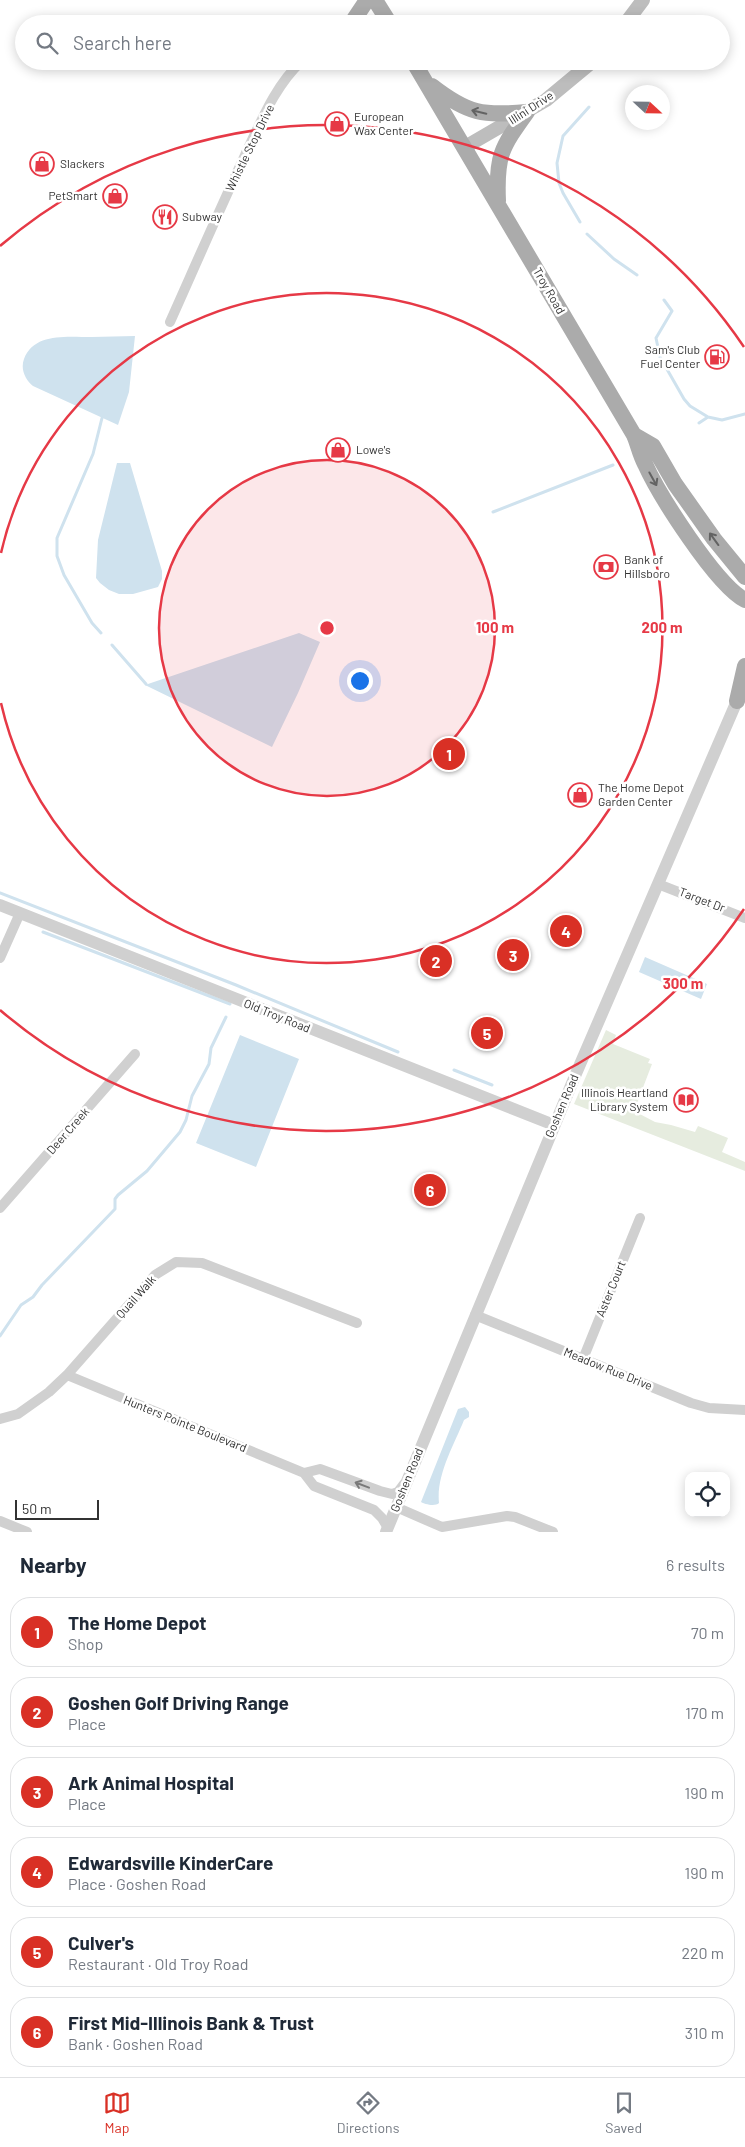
<!DOCTYPE html>
<html lang="en">
<head>
<meta charset="utf-8">
<style>
  body { margin:0; font-family:Barlow,sans-serif; background:#f6f6f7; color:#1f2937 }
  .controls { position:absolute; right:15px; bottom:15px; display:grid; overflow:hidden; border-radius:10px; box-shadow:0 2px 12px #0003 }
  .controls button { width:45px; height:45px; display:grid; place-items:center; padding:0; border:0; border-bottom:1px solid #e0e1e3; background:#fff; color:#1f2937; font:25px sans-serif }
  .compass { position:absolute; left:625px; top:85px; width:45px; height:45px; border-radius:50%; background:#fff; box-shadow:0 2px 12px #0003; rotate:112deg }
  .scale { position:absolute; left:15px; bottom:12px; width:84px; box-sizing:border-box; padding-left:5px; border:2px solid #333; border-top:0; font-size:14px; line-height:18px; white-space:nowrap; color:#333; -webkit-text-stroke:4px #fff; paint-order:stroke }
  .you { position:absolute; left:359px; top:680px; width:18px; height:18px; margin:-12px; border:4px solid #fff; border-radius:50%; background:#1a73e8; box-shadow:0 0 0 8px #1a73e833 }
  .badge { display:grid; place-items:center; width:32px; height:32px; border-radius:50%; background:#d93025; color:#fff; font-size:16px; font-weight:700 }
  .pin { position:absolute; translate:-50% -50%; border:2px solid #fff; box-shadow:0 1px 5px #0006 }
  .list { margin:0; padding:0; list-style:none }
  h2 { display:flex; justify-content:space-between; align-items:center; height:65px; margin:0; padding:0 20px; font-size:21px }
  h2 small { font-size:16px; font-weight:400; color:#747a83 }
  .list li { display:grid; grid-template-columns:32px 1fr auto; gap:15px; align-items:center; box-sizing:border-box; height:70px; margin:0 10px 10px; padding:0 10px; border:1px solid #e0e1e3; border-radius:20px }
  .list b { display:block; font-size:19px; white-space:nowrap }
  .list p { margin:0; font-size:16px; white-space:nowrap; color:#747a83 }
  .list em { font-size:16px; font-style:normal; color:#747a83 }
  .icon { flex:none; width:28px; height:28px; fill:none; stroke:currentColor; stroke-width:2; stroke-linecap:round; stroke-linejoin:round }
  .map { position:relative; flex:none; width:745px; height:1532px; overflow:hidden }
  .search { position:absolute; background:#fff; box-shadow:0 2px 12px #0003; left:15px; right:15px; top:15px; height:55px; display:flex; align-items:center; gap:12px; box-sizing:border-box; padding:0 18px; border-radius:28px; color:#747a83; font-size:19px }
  .sheet { height:545px; background:#fff }
  nav { display:flex; justify-content:space-around; align-items:center; box-sizing:border-box; height:70px; border-top:1px solid #e0e1e3; background:#fff; font-size:14px; color:#747a83 }
  nav a { display:grid; justify-items:center; gap:2px }
  nav .on { color:#d93025 }
  .map>svg:first-child { display:block }
  .green { fill:#e6ecdf }
  .water { fill:#cfe2ee }
  .lines { fill:none; stroke-linecap:round; stroke-linejoin:round }
  .stream { stroke:#cfe2ee; stroke-width:3 }
  .minor { stroke:#d0d0d0; stroke-width:10 }
  .tertiary { stroke:#d0d0d0; stroke-width:12 }
  .secondary { stroke:#bdbdbd; stroke-width:14 }
  .primary { stroke:#ababab; stroke-width:16 }
  .oneway { stroke:#636363 }
  .oneway2 { stroke:#7a7a7a }
  .ring { fill:none; stroke:#e63946; stroke-width:2.5 }
  .labels { text-anchor:middle; stroke-width:5; stroke-linejoin:round; paint-order:stroke }
  .street-label { font-size:12px; fill:#333; stroke:#fff }
  .poi-label { font-size:12px; fill:#333; stroke:#fff; text-anchor:start }
  .centre { fill:#e63946; stroke:#fff; stroke-width:2.5 }
  .ring-label { font-size:15px; text-anchor:middle; font-weight:bold; fill:#e63946; stroke:#fff; stroke-width:5; stroke-linejoin:round; paint-order:stroke }
</style>
</head>
<body>
<div class="map">
<svg width="745" height="1532" viewBox="0 0 745 1532">
  <rect width="100%" height="100%" fill="#fff"/>
  <path class="green" d="M606,1030L616,1035L613,1044L650,1059L648,1063L652,1064L634,1111L655,1122L671,1125L695,1132L698,1126L728,1138L722,1152L745,1162V1171L574,1104Z"/>
  <path class="water" d="M135,336L129,392L118,425L33,386C26,380 20,370 24,359C34,332 68,337 92,337C106,337 120,336 135,336Z
    M117,463H130L162,571V579L158,587L133,594H119L109,590L100,583L96,578L98,540Z
    M299,633L320,642L298,693L272,747L145,685Z
    M645,957L707,984L701,999L639,972Z
    M240,1035L299,1059L256,1167L196,1143Z
    M465,1407L469,1412V1417L464,1420C454,1445 436,1475 439,1503C435,1507 424,1504 421,1502L458,1409Z"/>
  <g class="lines">
    <path class="stream" d="M580,222L563,193L559,183L557,163L563,136L589,107
      M587,234L614,259L637,275
      M664,300L672,311L656,338L660,357L684,399L690,406L708,417
      M699,423L708,417L722,420L745,414
      M493,512L613,465
      M101,633L92,623L64,575L57,556V538L93,454L102,418
      M112,645L146,684
      M0,893L236,985L398,1052
      M43,932L230,1004
      M454,1070L492,1085
      M0,1336L21,1305L33,1297L42,1285L115,1209V1199L118,1195L147,1171L180,1132L186,1120L192,1096L209,1064L211,1048L226,1017"/>
    <path class="minor" d="M170,322C195,266 219,211 245,155C260,124 275,85 302,61
      M658,884L745,918
      M0,958L20,913
      M0,1208L135,1054
      M475,1315L691,1403L709,1408L745,1410
      M583,1359L640,1218
      M67,1375L304,1473L314,1486L374,1510L382,1518L388,1528
      M0,1419L18,1414L49,1392L67,1375L155,1275L176,1262L202,1263L357,1323
      M304,1473L320,1469L380,1491L392,1494L398,1492L404,1484
      M396,1507L442,1527L507,1516L515,1517L553,1532
      M0,1521L27,1532"/>
    <path class="tertiary" d="M0,905L554,1125
      M386,1532L575,1076L740,694"/>
    <path class="secondary" d="M625,24L643,0
      M465,147L546,100L593,61"/>
    <path class="primary" d="M375,0L390,24
      M351,24L367,0
      M413,61L634,435C638,444 640,455 645,464C659,495 716,585 745,600
      M432,86C468,114 483,116 527,112
      M498,201C496,156 501,148 527,112
      M634,435L653,446L675,484L714,539L745,577
      M737,701L745,666"/>
  </g>
  <defs><path id="oneway-shaft" d="M-6 0H5M1.5-3L5.5 0L1.5 3" fill="none" stroke-width="1.6" stroke-linecap="round" stroke-linejoin="round" transform="scale(1.25)"/></defs>
  <g class="oneway">
    <use href="#oneway-shaft" transform="translate(479 112) rotate(-167)"/>
    <use href="#oneway-shaft" transform="translate(653 479) rotate(61)"/>
    <use href="#oneway-shaft" transform="translate(714 539) rotate(-126)"/>
  </g>
  <use class="oneway2" href="#oneway-shaft" transform="translate(362 1485) rotate(-159)"/>
  <circle cx="327" cy="628" r="168" fill="#e63946" fill-opacity=".12"/>
  <g class="ring">
    <circle cx="327" cy="628" r="168"/>
    <path d="M1 553A335 335 0 1 1 1 703"/>
    <path d="M744 909A503 503 0 0 1 0 1010M0 246A503 503 0 0 1 744 347"/>
  </g>
  <defs>
    <g id="shop-ring" transform="scale(1.25)"><circle r="9.5" fill="#fff" stroke="#e63946" stroke-width="1.5"/><path d="M-5-2.5h2.3a2.7 3.5 0 0 1 5.4 0H5L5.5 6h-11ZM-1.5-2.5h3a1.5 2.3 0 0 0-3 0Z" fill="#e63946"/></g>
    <g id="restaurant-ring" transform="scale(1.25)"><circle r="9.5" fill="#fff" stroke="#e63946" stroke-width="1.5"/><path d="M-5-6h1v4h1v-4h1v4h1v-4h1v5L-1.5 .5V6h-2V.5L-5-1ZM5-6V6H3V1.5H1.5Q1.5-4 5-6Z" fill="#e63946"/></g>
    <g id="fuel-ring" transform="scale(1.25)"><circle r="9.5" fill="#fff" stroke="#e63946" stroke-width="1.5"/><path d="M-5.5-6h7V0h2V4h1.3V-2.5L3-4.5l.8-.8L6-3V5H2.5V1h-1V6h-7ZM-4.2-4.7v3.2H.2V-4.7Z" fill="#e63946"/></g>
    <g id="bank-ring" transform="scale(1.25)"><circle r="9.5" fill="#fff" stroke="#e63946" stroke-width="1.5"/><path d="M-6-4H6V4H-6ZM0-2.3a2.3 2.3 0 1 0 0 4.6a2.3 2.3 0 1 0 0-4.6Z" fill="#e63946"/></g>
    <g id="library-ring" transform="scale(1.25)"><circle r="9.5" fill="#fff" stroke="#e63946" stroke-width="1.5"/><path d="M-6-4Q-3-5.5-.7-3.5V5Q-3 3-6 4ZM6-4Q3-5.5 .7-3.5V5Q3 3 6 4Z" fill="#e63946"/></g>
  </defs>
  <g fill-rule="evenodd">
    <use href="#shop-ring" x="337" y="124"/>
    <use href="#shop-ring" x="42" y="164"/>
    <use href="#shop-ring" x="115" y="196"/>
    <use href="#restaurant-ring" x="165" y="217"/>
    <use href="#fuel-ring" x="717" y="357"/>
    <use href="#shop-ring" x="338" y="450"/>
    <use href="#bank-ring" x="606" y="567"/>
    <use href="#shop-ring" x="580" y="795"/>
    <use href="#library-ring" x="686" y="1100"/>
  </g>
  <g class="labels">
    <g class="street-label">
      <text transform="translate(531 108) rotate(-33)" y="4">Illini Drive</text>
      <text transform="translate(250 148) rotate(-64)" y="4">Whistle Stop Drive</text>
      <text transform="translate(549 291) rotate(60)" y="4">Troy Road</text>
      <text transform="translate(702 900) rotate(21)" y="4">Target Dr</text>
      <text transform="translate(277 1016) rotate(22)" y="4">Old Troy Road</text>
      <text transform="translate(562 1106) rotate(-67)" y="4">Goshen Road</text>
      <text transform="translate(68 1131) rotate(-49)" y="4">Deer Creek</text>
      <text transform="translate(611 1289) rotate(-68)" y="4">Aster Court</text>
      <text transform="translate(136 1297) rotate(-48)" y="4">Quail Walk</text>
      <text transform="translate(608 1369) rotate(22)" y="4">Meadow Rue Drive</text>
      <text transform="translate(185 1424) rotate(22)" y="4">Hunters Pointe Boulevard</text>
      <text transform="translate(407 1480) rotate(-68)" y="4">Goshen Road</text>
    </g>
    <g class="poi-label">
      <text x="354" y="121">European<tspan x="354" dy="14">Wax Center</tspan></text>
      <text x="60" y="168">Slackers</text>
      <text x="98" y="200" text-anchor="end">PetSmart</text>
      <text x="182" y="221">Subway</text>
      <text x="700" y="354" text-anchor="end">Sam's Club<tspan x="700" dy="14">Fuel Center</tspan></text>
      <text x="356" y="454">Lowe's</text>
      <text x="624" y="564">Bank of<tspan x="624" dy="14">Hillsboro</tspan></text>
      <text x="598" y="792">The Home Depot<tspan x="598" dy="14">Garden Center</tspan></text>
      <text x="668" y="1097" text-anchor="end">Illinois Heartland<tspan x="668" dy="14">Library System</tspan></text>
    </g>
  </g>
  <circle cx="327" cy="628" r="8" class="centre"/>
  <g class="ring-label">
    <text x="495" y="633">100 m</text>
    <text x="662" y="633">200 m</text>
    <text x="683" y="989">300 m</text>
  </g>
</svg>
<div class="controls">
<button><svg class="icon" aria-label="locate" viewBox="0 0 24 24"><circle cx="12" cy="12" r="6"/><path d="M12 2v4M12 18v4M2 12h4M18 12h4"/></svg></button>
</div>
<svg class="compass" viewBox="-18 -18 36 36"><path d="M0-13l5 13h-10z" fill="#e53935"/><path d="M0 13l5-13h-10z" fill="#747a83"/></svg>
<div class="scale">50 m</div>
<div class="you"></div>
<div class="pin badge" style="left:449px;top:754px">1</div>
<div class="pin badge" style="left:436px;top:961px">2</div>
<div class="pin badge" style="left:513px;top:955px">3</div>
<div class="pin badge" style="left:566px;top:931px">4</div>
<div class="pin badge" style="left:487px;top:1033px">5</div>
<div class="pin badge" style="left:430px;top:1190px">6</div>
<div class="search"><svg class="icon" aria-label="search" viewBox="0 0 24 24"><circle cx="10" cy="10" r="6"/><path d="M15 15l6 6"/></svg>Search here</div>
</div>
<section class="sheet">
<h2>Nearby<small>6 results</small></h2>
<ul class="list">
<li><span class="badge">1</span><div><b>The Home Depot</b><p>Shop</p></div><em>70 m</em></li>
<li><span class="badge">2</span><div><b>Goshen Golf Driving Range</b><p>Place</p></div><em>170 m</em></li>
<li><span class="badge">3</span><div><b>Ark Animal Hospital</b><p>Place</p></div><em>190 m</em></li>
<li><span class="badge">4</span><div><b>Edwardsville KinderCare</b><p>Place · Goshen Road</p></div><em>190 m</em></li>
<li><span class="badge">5</span><div><b>Culver's</b><p>Restaurant · Old Troy Road</p></div><em>220 m</em></li>
<li><span class="badge">6</span><div><b>First Mid-Illinois Bank &amp; Trust</b><p>Bank · Goshen Road</p></div><em>310 m</em></li>
</ul>
</section>
<nav>
<a class="on"><svg class="icon" aria-label="map" viewBox="0 0 24 24"><path d="M3 6l6-2 6 2 6-2v14l-6 2-6-2-6 2zM9 4v14M15 6v14"/></svg>Map</a>
<a><svg class="icon" aria-label="directions" viewBox="0 0 24 24"><path d="M12 3l9 9-9 9-9-9zM9 14v-3h6M13 9l2 2-2 2"/></svg>Directions</a>
<a><svg class="icon" aria-label="saved" viewBox="0 0 24 24"><path d="M7 4h10v16l-5-4-5 4z"/></svg>Saved</a>
</nav>
</body>
</html>
